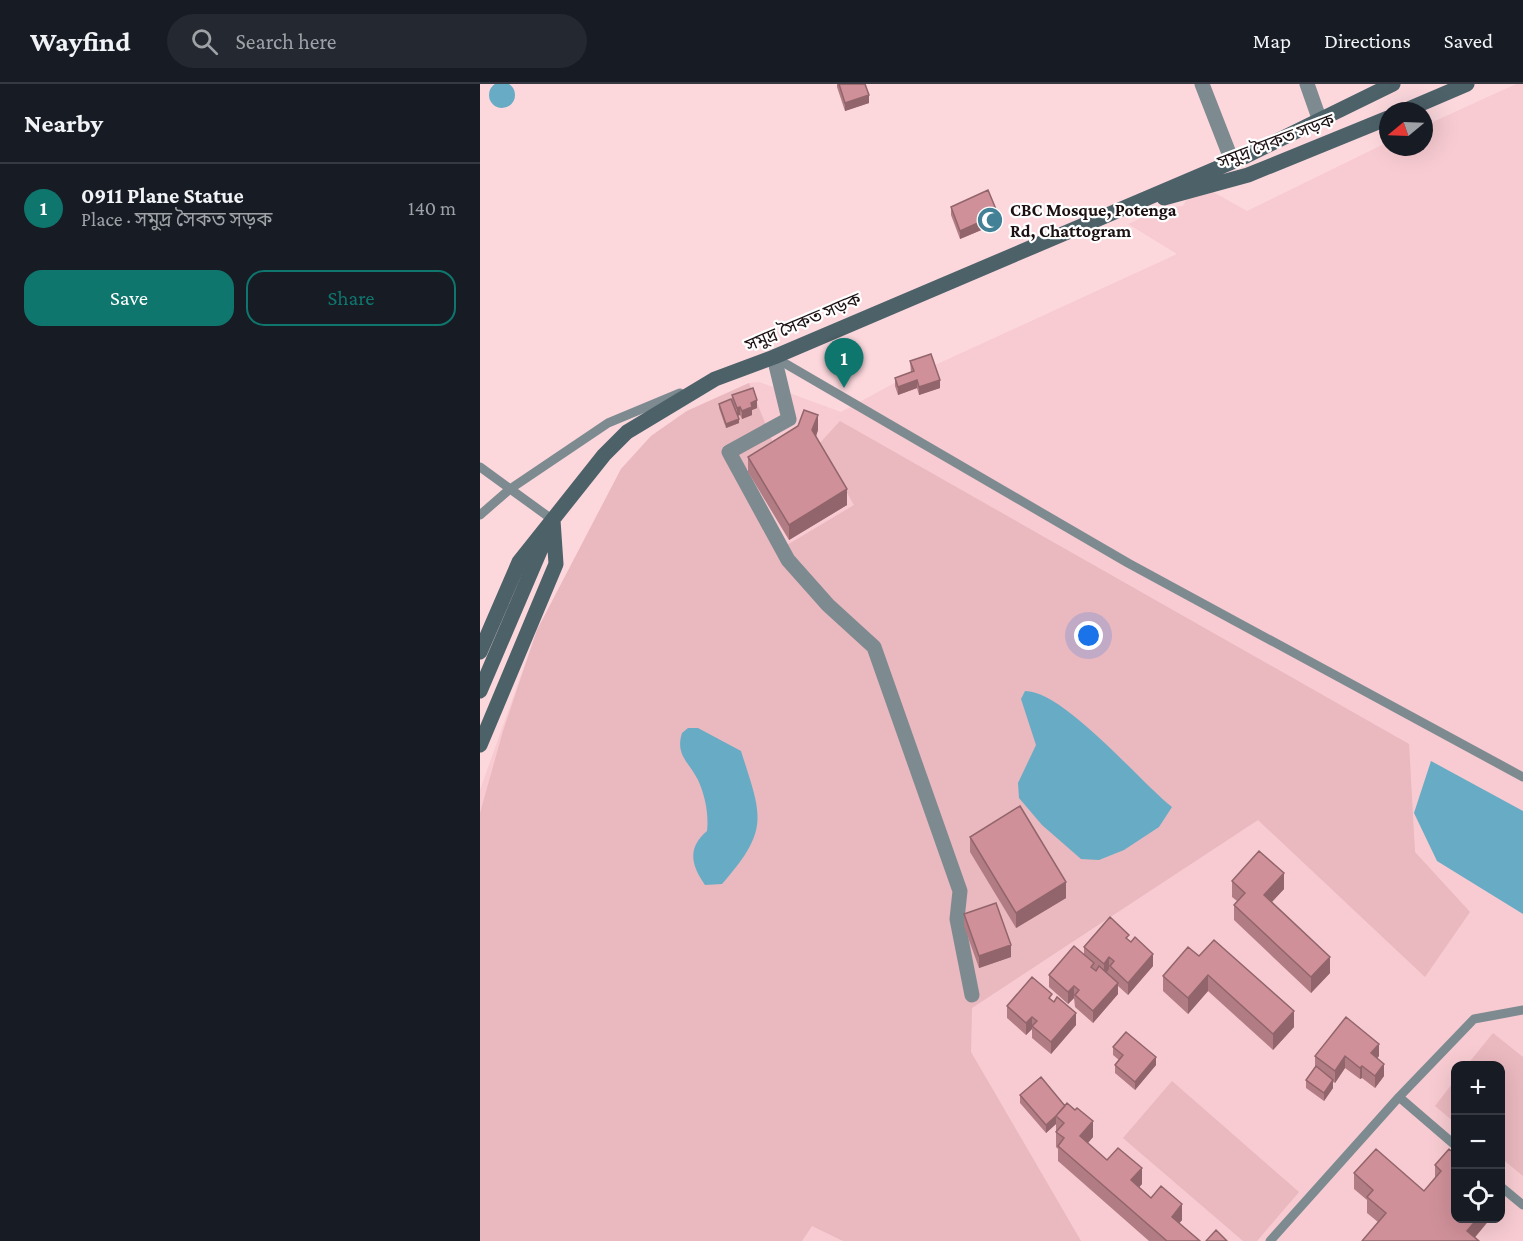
<!DOCTYPE html>
<html lang="en">
<head>
<meta charset="utf-8">
<style>
  body { margin:0; font-family:"Crimson Pro","Noto Sans Bengali",serif; background:#242831; color:#f1f3f6 }
  .controls { position:absolute; right:18px; bottom:18px; display:grid; overflow:hidden; border-radius:12px; box-shadow:0 6px 24px #0002 }
  .controls button { width:54px; height:54px; display:grid; place-items:center; padding:0; border:0; border-bottom:2px solid #363941; background:#171b24; color:#f1f3f6; font:30px sans-serif }
  .compass { position:absolute; left:899px; top:18px; width:54px; height:54px; border-radius:50%; background:#171b24; box-shadow:0 6px 24px #0002; rotate:251deg }
  .you { position:absolute; left:609px; top:552px; width:21px; height:21px; margin:-15px; border:4px solid #fff; border-radius:50%; background:#1a73e8; box-shadow:0 0 0 9px #1a73e833 }
  .badge { display:grid; place-items:center; width:39px; height:39px; border-radius:50%; background:#0f766e; color:#fff; font-size:20px; font-weight:700 }
  .pin { position:absolute; translate:-50% -50px; filter:drop-shadow(0 2px 3px #0008) }
  .pin::after { content:''; position:absolute; top:32px; width:21px; height:18px; background:inherit; clip-path:polygon(0 0,100% 0,50% 100%) }
  .list { margin:0; padding:0; list-style:none }
  h2 { display:flex; justify-content:space-between; align-items:center; height:78px; margin:0; padding:0 24px; font-size:26px }
  h2 small { font-size:20px; font-weight:400; color:#9ea1a6 }
  .list li { display:grid; grid-template-columns:39px 1fr auto; gap:18px; align-items:center; box-sizing:border-box; height:90px; padding:0 24px; border-top:2px solid #363941 }
  .list b { display:block; font-size:22px; white-space:nowrap }
  .list p { margin:0; font-size:20px; white-space:nowrap; color:#9ea1a6 }
  .list em { font-size:20px; font-style:normal; color:#9ea1a6 }
  .actions { display:flex; gap:12px; padding:18px 24px }
  .actions a { flex:1; padding:14px 0; border:2px solid #0f766e; border-radius:18px; text-align:center; font-size:21px; color:#0f766e }
  .actions .main { background:#0f766e; color:#fff }
  .icon { flex:none; width:33px; height:33px; fill:none; stroke:currentColor; stroke-width:2; stroke-linecap:round; stroke-linejoin:round }
  .map { position:relative; flex:none; width:1043px; height:1157px; overflow:hidden }
  header { display:flex; align-items:center; gap:36px; box-sizing:border-box; height:84px; padding:0 30px; background:#171b24; border-bottom:2px solid #363941 }
  header strong { font-size:28px }
  nav { display:flex; gap:33px; margin-inline-start:auto; font-size:21px }
  .search { width:420px; height:54px; background:#242831; display:flex; align-items:center; gap:15px; box-sizing:border-box; padding:0 21px; border-radius:33px; color:#9ea1a6; font-size:22px }
  main { display:flex }
  aside { flex:1; background:#171b24 }
  .map>svg:first-child { display:block }
  .built { fill:#f7cbd1; fill-rule:evenodd }
  .green { fill:#eab8bf }
  .water { fill:#67acc4 }
  .lines { fill:none; stroke-linecap:round; stroke-linejoin:round }
  .service { stroke:#7d8b90; stroke-width:9 }
  .minor { stroke:#7d8b90; stroke-width:15 }
  .secondary { stroke:#4d6169; stroke-width:15 }
  .wall { fill:#b27c84 }
  .shaded-wall { fill:#91656b }
  .building { fill:#cf9099; stroke:#91656b; stroke-width:1.5 }
  .labels { text-anchor:middle; stroke-width:4.5; stroke-linejoin:round; paint-order:stroke }
  .street-label { font-size:18px; fill:#1c1012; stroke:#fff }
  .poi-label { font-size:18px; font-weight:bold; fill:#1c1012; stroke:#fff; text-anchor:start }
</style>
</head>
<body>
<header>
<strong>Wayfind</strong>
<div class="search"><svg class="icon" aria-label="search" viewBox="0 0 24 24"><circle cx="10" cy="10" r="6"/><path d="M15 15l6 6"/></svg>Search here</div>
<nav><a>Map</a><a>Directions</a><a>Saved</a></nav>
</header>
<main>
<aside>
<h2>Nearby<small></small></h2>
<ul class="list">
<li><span class="badge">1</span><div><b>0911 Plane Statue</b><p>Place · সমুদ্র সৈকত সড়ক</p></div><em>140 m</em></li>
</ul>
<div class="actions"><a class="main">Save</a><a>Share</a></div>
</aside>
<div class="map">
<svg width="1043" height="1157" viewBox="0 0 1043 1157">
  <rect width="100%" height="100%" fill="#fcd8dd"/>
  <path class="built" d="M1036,0H1043V1157H0V706L57,546L141,385L171,352L206,327L269,299L279,298L361,328L431,290L430,285L451,278L453,282L697,170L648,140L683,124L703,122L708,112L728,105L767,127L908,58V63H944V42ZM976,982H1020V1134H976Z"/>
  <path class="green" d="M269,299L296,366L264,387L307,461L374,421L339,360L360,337L929,660L935,768L990,828L945,893L778,736L492,924L491,968L601,1157H363L332,1142L322,1157H0V729L23,647L57,546L141,385L171,352L207,327Z
    M1013,949L1043,973V1092L1021,1074L1020,982L987,981Z
    M975,996V1039L955,1022Z
    M692,997L819,1108L777,1157H763L643,1054Z"/>
  <path class="water" d="M9 11a13 13 0 1 1 26 0a13 13 0 1 1-26 0Z
    M545,607C584,607 659,697 692,723L679,743L644,766L619,776L601,775L562,741L539,714L538,699L556,661L541,615Z
    M208,644H218L261,667C282,733 290,745 242,800L225,801C211,781 207,764 227,747C229,730 225,711 218,696C209,678 195,671 202,649Z
    M951,677L1043,727V830L957,777L934,729Z"/>
  <g class="lines">
    <path class="service" d="M294,273L648,479L1043,693
      M0,383L73,436
      M0,431L30,405L128,339L200,309
      M919,1013L976,1062
      M1020,1102L1043,1121
      M790,1157L919,1013L994,935L1043,926"/>
    <path class="minor" d="M722,0L752,77
      M827,0L839,34
      M294,273L309,335L249,368L308,476L348,521L394,563L480,807L477,835L492,911"/>
    <path class="secondary" d="M924,27L987,0
      M684,114L768,91L908,34
      M0,568L39,478L124,371L147,348L235,295L294,273L766,72L913,0
      M0,607L66,453
      M0,661L76,480L73,436"/>
  </g>
  <path class="wall" d="M357,0H385L389,19L365,27L357,3Z
    M471,123L518,139L480,155L471,131Z
    M430,277L460,304L439,311L437,304L418,311L415,302V294L431,288Z
    M252,311L277,324L272,326V331L262,335L260,331L257,332L259,339L246,344L239,324V320L252,318Z
    M338,346L336,353L367,421L309,456L268,388V373Z
    M490,753L586,814L536,844L490,768Z
    M752,797L804,805L792,818L850,889L831,909L754,836V821L757,817L752,813Z
    M484,830L531,873L499,884L484,842Z
    M649,857L673,882L648,911L638,902V910L613,939L595,923L594,914L588,920L569,903V891L604,870V863Z
    M719,872L814,943L793,966L728,907L708,930L683,907V892Z
    M572,916L596,941L571,970L552,954V945L546,951L527,934V922Z
    M633,963L676,981L655,1006L635,989V981L639,976L633,971Z
    M835,972H899L897,974L904,992L895,1004L882,994L880,995L865,984L855,999L853,998V1004L844,1017L826,1004V996L835,983Z
    M540,1011L613,1053L608,1059L627,1076L662,1100L659,1103L671,1114L702,1136L699,1139L720,1157H669L578,1077V1065L576,1063V1040L566,1049L540,1019Z
    M969,1065L975,1134L898,1138L887,1129V1116L874,1105V1089L944,1107L955,1094V1081Z"/>
  <path class="shaded-wall" d="M389,11V19L365,27V19Z
    M518,130V139L480,155V147Z
    M437,296V304L418,311V303Z
    M460,296V304L439,311V303Z
    M277,316V324L272,326V331L262,335V327L271,319Z
    M260,323V331L257,332V324Z
    M338,331V346L332,362V346Z
    M259,335V339L246,344V340Z
    M367,405V421L309,456V441Z
    M804,789V805L784,826V811Z
    M586,798V814L536,844V829Z
    M531,861V873L499,884V872Z
    M673,870V882L648,911V899Z
    M629,873V885L624,892V880Z
    M850,873V889L831,909V893Z
    M728,891V907L708,930V914Z
    M638,899V910L613,939V927Z
    M594,902V914L588,920V908Z
    M814,927V943L793,966V950Z
    M596,929V941L571,970V958Z
    M552,933V945L546,951V939Z
    M899,960V972L891,981V969Z
    M865,972V984L855,999V987Z
    M676,973V981L655,1006V998Z
    M904,980V992L895,1004V992Z
    M882,982V994L880,995V984Z
    M853,996V1004L844,1017V1009Z
    M576,1032V1040L566,1049V1041Z
    M613,1037V1053L600,1068V1052Z
    M662,1084V1100L651,1112V1096Z
    M702,1120V1136L692,1148V1133Z
    M998,1134H1011L992,1157L987,1147Z"/>
  <path class="building" d="M359,0H385L389,11L365,19Z
    M508,106L518,130L480,147L471,123Z
    M451,270L460,296L439,303L437,296L418,303L415,294L434,287L430,277Z
    M273,304L277,316L271,319L272,323L262,327L260,323L257,324L252,311Z
    M251,315L259,335L246,340L239,320Z
    M324,326L338,331L332,346L367,405L309,441L268,373L318,342Z
    M540,722L586,798L536,829L490,753Z
    M779,767L804,789L784,811L850,873L831,893L754,821L765,809L752,797Z
    M516,819L531,861L499,872L484,830Z
    M630,833L649,851L646,854L651,858L655,853L673,870L648,899L630,882L634,877L629,873L624,880L604,863Z
    M734,856L814,927L793,950L728,891L708,914L683,892L708,863L719,872Z
    M594,862L614,879L611,883L616,887L619,882L638,899L613,927L595,911L599,906L594,902L588,908L569,891Z
    M552,893L572,910L569,914L574,918L577,913L596,929L571,958L552,942L557,937L552,933L546,939L527,922Z
    M866,933L899,960L891,969L904,980L895,992L882,982L880,984L865,972L855,987L835,972Z
    M646,948L676,973L655,998L635,981L643,971L633,963Z
    M836,982L853,996L844,1009L826,996Z
    M561,993L585,1022L576,1032L566,1041L540,1011Z
    M587,1019L595,1026L597,1024L613,1037L600,1052L627,1076L638,1064L662,1084L651,1096L671,1114L681,1102L702,1120L692,1133L720,1157H687L578,1062L584,1054L576,1048L584,1039L576,1032Z
    M896,1065L944,1107L961,1087L955,1081L969,1065L975,1070V1134H998L987,1147L999,1157H882L906,1129L887,1113L893,1106L874,1089Z
    M736,1146L747,1157H726Z"/>
  <defs>
    <g id="mosque-disc" transform="scale(1.35)"><circle r="9.5" fill="#428196" stroke="#fff"/><path d="M3.5-4.9A6 6 0 1 0 3.5 4.9A5 5 0 1 1 3.5-4.9Z" fill="#fff"/></g>
  </defs>
  <g fill-rule="evenodd">
    <use href="#mosque-disc" x="510" y="136"/>
  </g>
  <g class="labels">
    <g class="street-label">
      <text transform="translate(796 57) rotate(-21)" y="6">সমুদ্র সৈকত সড়ক</text>
      <text transform="translate(323 238) rotate(-23)" y="6">সমুদ্র সৈকত সড়ক</text>
    </g>
    <g class="poi-label">
      <text x="530" y="132">CBC Mosque, Potenga<tspan x="530" dy="21">Rd, Chattogram</tspan></text>
    </g>
  </g>
</svg>
<div class="controls">
<button>+</button>
<button>−</button>
<button><svg class="icon" aria-label="locate" viewBox="0 0 24 24"><circle cx="12" cy="12" r="6"/><path d="M12 2v4M12 18v4M2 12h4M18 12h4"/></svg></button>
</div>
<svg class="compass" viewBox="-18 -18 36 36"><path d="M0-13l5 13h-10z" fill="#e53935"/><path d="M0 13l5-13h-10z" fill="#9ea1a6"/></svg>
<div class="you"></div>
<div class="pin badge" style="left:364px;top:304px">1</div>
</div>
</main>
</body>
</html>
